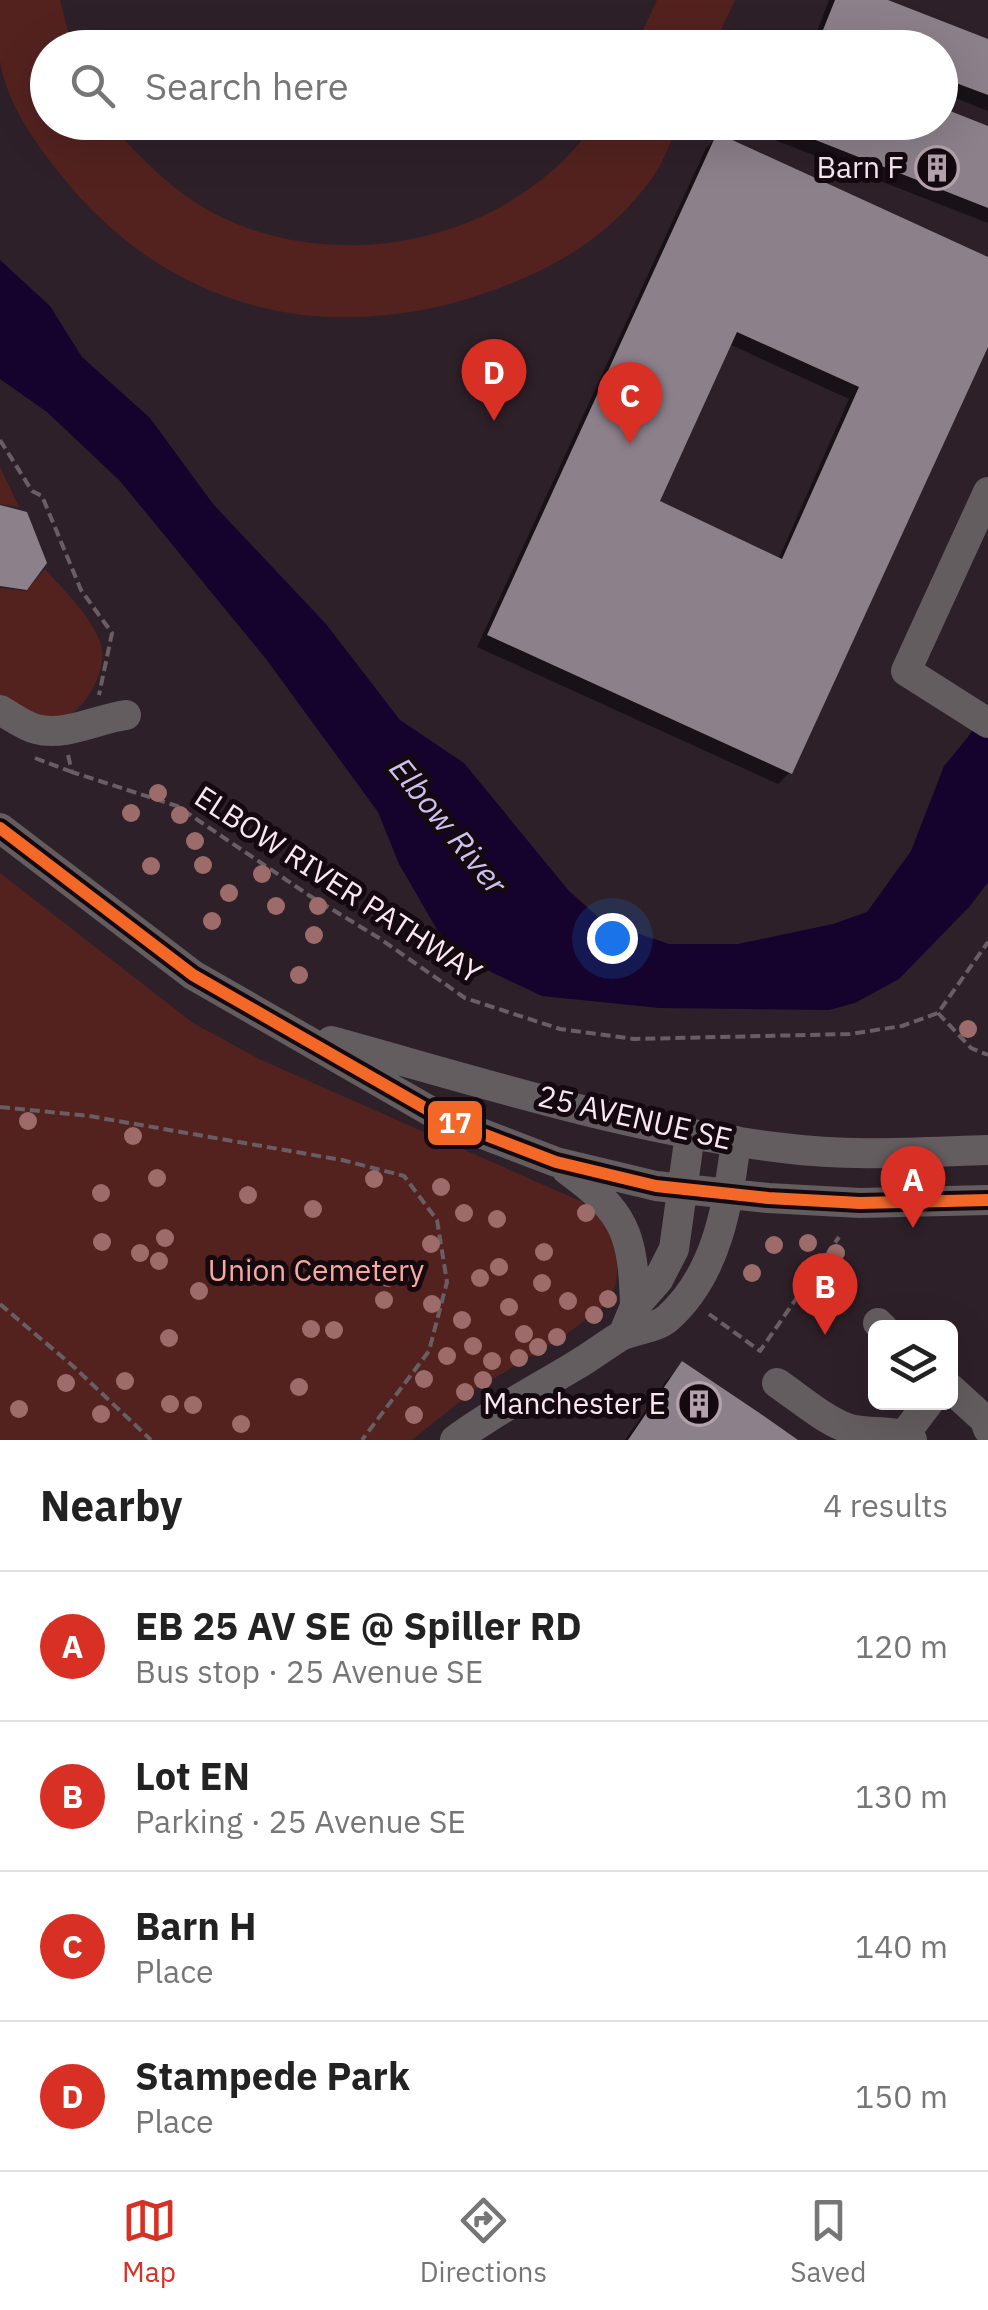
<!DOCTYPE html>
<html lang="en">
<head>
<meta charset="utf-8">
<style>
  body { margin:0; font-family:"IBM Plex Sans",sans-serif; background:#f2f2f2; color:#222 }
  .controls { position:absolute; right:30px; bottom:30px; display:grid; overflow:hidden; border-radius:15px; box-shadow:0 10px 40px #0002 }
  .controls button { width:90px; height:90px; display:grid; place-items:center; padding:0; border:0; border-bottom:2px solid #e0e0e0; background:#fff; color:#222; font:50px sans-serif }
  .you { position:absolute; left:612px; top:938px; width:35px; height:35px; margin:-25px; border:8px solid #fff; border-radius:50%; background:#1a73e8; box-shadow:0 0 0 15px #1a73e833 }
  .badge { display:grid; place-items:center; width:65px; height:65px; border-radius:50%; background:#d93025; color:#fff; font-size:32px; font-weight:700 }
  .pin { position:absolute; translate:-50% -82px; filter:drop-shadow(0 2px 5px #0008) }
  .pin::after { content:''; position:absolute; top:52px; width:35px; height:30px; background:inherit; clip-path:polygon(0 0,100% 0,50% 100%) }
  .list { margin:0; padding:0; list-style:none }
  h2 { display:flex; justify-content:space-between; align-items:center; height:130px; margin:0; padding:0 40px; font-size:42px }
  h2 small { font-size:32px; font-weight:400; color:#767676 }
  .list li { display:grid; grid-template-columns:65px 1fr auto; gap:30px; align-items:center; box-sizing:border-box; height:150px; padding:0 40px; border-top:2px solid #e0e0e0 }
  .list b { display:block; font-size:38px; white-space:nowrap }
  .list p { margin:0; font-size:32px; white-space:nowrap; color:#767676 }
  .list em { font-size:32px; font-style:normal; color:#767676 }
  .icon { flex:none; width:55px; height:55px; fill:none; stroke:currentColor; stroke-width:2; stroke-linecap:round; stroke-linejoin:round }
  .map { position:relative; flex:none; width:988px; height:1440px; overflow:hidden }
  .search { position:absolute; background:#fff; box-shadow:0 10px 40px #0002; left:30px; right:30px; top:30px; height:110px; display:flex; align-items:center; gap:25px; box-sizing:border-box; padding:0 35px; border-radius:55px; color:#767676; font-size:38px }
  .sheet { height:730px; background:#fff }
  nav { display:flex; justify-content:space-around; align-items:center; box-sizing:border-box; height:140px; border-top:2px solid #e0e0e0; background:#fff; font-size:28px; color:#767676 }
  nav a { display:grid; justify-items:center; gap:5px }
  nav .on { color:#d93025 }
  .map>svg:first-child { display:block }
  .green { fill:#53221f }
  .water { fill:#15032d }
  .shadow { fill:#0007; fill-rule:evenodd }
  .building { fill:#8c818b; fill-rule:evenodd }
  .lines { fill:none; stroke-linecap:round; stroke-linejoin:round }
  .path { stroke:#685e63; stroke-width:4; stroke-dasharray:10 5; stroke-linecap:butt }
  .minor { stroke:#645d5f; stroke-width:30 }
  .bus-1-casing { stroke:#150910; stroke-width:20 }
  .bus-1 { stroke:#f36827; stroke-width:12 }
  .tree { fill:#9d6b6a }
  .labels { text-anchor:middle; stroke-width:10; stroke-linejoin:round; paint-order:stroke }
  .poi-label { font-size:30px; fill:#fae7f2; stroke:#150910; text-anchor:end }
  .street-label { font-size:30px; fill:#fae7f2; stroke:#150910 }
  .park-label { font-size:30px; fill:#f7a99f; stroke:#150910 }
  .water-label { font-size:32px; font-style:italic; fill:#cdc1f2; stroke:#150910 }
  .line-badge { stroke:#150910; stroke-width:4 }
  .badge-label { font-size:28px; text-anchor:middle; font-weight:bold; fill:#fff }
</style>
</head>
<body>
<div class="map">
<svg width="988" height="1440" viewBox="0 0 988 1440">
  <rect width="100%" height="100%" fill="#2e2029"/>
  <path class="green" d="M0,0H60L72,47L48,48V122L110,123C141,159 175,194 219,216C346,278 514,239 595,123H679C671,140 664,161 653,177C612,233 566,262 502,287C340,349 177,317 65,180C38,147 6,103 0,61C0,41 0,20 0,0Z
    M657,0H735L713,47H635Z
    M0,467L19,507L0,504Z
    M45,569C65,592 91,615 101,645C109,669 83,716 57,721C37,725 16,707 0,697V588L26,591Z
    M0,873L193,1023L259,1059L580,1201L601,1217L614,1242L618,1261L616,1283L608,1303L564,1336L473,1391L412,1440H0Z"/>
  <path class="water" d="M0,260L50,306L82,357L150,418L213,504L326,624L400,720L464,763L569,891L604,922L669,944H738L833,924L867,912L911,851L944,766L968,737L988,706V882L970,906L899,979L855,1003L829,1010L659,1008L542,996L489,971L439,933L399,864L378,812L266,659L120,481L47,412L0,379Z"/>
  <path class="shadow" d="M829,0H881L988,42V111L940,92V48H827L813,42Z
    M782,122H940L988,128V223L775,140Z
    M718,136L988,260V341L790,772L778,784L477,647L706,148ZM729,344L849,399L778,560L657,502Z
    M683,1364L793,1440H625L666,1381Z"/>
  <path class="building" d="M835,0H888L988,39V95L940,77V48H867L823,30Z
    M940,107L988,126V208L785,128L787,122H940Z
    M717,133L988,257V347L792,774L487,635ZM737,332L859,387L782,559L660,501Z
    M0,505L27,512L47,563L27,590L0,586Z
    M682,1361L758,1412L798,1440H628Z"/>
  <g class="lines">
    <path class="path" d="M0,440L32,491L42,496L81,590L112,633L99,695
      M68,755L72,772L177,806L310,896L379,938L465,998L560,1029L634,1039L850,1034L902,1026L938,1013L988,942
      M35,758L72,772
      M938,1013L971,1048L988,1055
      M0,1107L89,1116L342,1160L404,1176L437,1220L447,1282L429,1351L362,1440
      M0,1304L74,1367L151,1440
      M709,1314L760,1351L839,1237"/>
    <path class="minor" d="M988,492L906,671L988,723
      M0,710C11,716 24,726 36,729C65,737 97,719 126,715
      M0,828L193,975L444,1119L556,1162L656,1186L768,1198L860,1203L988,1200
      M331,1041C480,1082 629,1130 783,1148C851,1157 920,1152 988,1150
      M567,1170C626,1213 633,1234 635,1306
      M878,1323L883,1328
      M623,1335L635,1306L658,1280L674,1249L690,1134
      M777,1383C799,1398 823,1419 847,1428C867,1435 894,1428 912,1440
      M950,1388L985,1420L988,1429
      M904,1435L929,1402
      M455,1440C493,1412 533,1391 573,1367C589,1358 603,1347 619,1337C633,1329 656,1329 668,1318C718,1273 728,1204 736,1141"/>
    <g class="bus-1-casing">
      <path id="bus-1" d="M0,828L193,975L444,1119L556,1162L656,1186L768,1198L860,1203L988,1200"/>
    </g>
    <use href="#bus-1" class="bus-1"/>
  </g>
  <g class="tree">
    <circle cx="158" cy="793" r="9"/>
    <circle cx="131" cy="813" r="9"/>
    <circle cx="180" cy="815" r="9"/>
    <circle cx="195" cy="841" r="9"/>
    <circle cx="203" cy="865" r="9"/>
    <circle cx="151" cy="866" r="9"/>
    <circle cx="262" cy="874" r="9"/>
    <circle cx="229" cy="893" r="9"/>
    <circle cx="276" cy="906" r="9"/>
    <circle cx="318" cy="906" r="9"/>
    <circle cx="212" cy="921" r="9"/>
    <circle cx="314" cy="935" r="9"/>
    <circle cx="299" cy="975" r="9"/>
    <circle cx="968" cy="1029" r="9"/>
    <circle cx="28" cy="1121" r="9"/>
    <circle cx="133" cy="1136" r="9"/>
    <circle cx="157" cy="1178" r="9"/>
    <circle cx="374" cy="1179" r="9"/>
    <circle cx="441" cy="1187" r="9"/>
    <circle cx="101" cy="1193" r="9"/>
    <circle cx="248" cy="1195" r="9"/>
    <circle cx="313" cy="1209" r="9"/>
    <circle cx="464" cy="1213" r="9"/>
    <circle cx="586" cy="1213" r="9"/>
    <circle cx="497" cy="1219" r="9"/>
    <circle cx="165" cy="1238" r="9"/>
    <circle cx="102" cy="1242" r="9"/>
    <circle cx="808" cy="1243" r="9"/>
    <circle cx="431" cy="1244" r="9"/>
    <circle cx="774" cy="1245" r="9"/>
    <circle cx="544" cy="1252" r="9"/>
    <circle cx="140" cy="1253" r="9"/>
    <circle cx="836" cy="1253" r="9"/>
    <circle cx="159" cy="1261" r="9"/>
    <circle cx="499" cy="1267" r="9"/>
    <circle cx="752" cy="1273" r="9"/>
    <circle cx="388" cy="1278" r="9"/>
    <circle cx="480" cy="1278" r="9"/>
    <circle cx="542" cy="1283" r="9"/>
    <circle cx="199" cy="1291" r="9"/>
    <circle cx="608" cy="1299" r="9"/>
    <circle cx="384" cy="1300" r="9"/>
    <circle cx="568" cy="1301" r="9"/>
    <circle cx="432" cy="1304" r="9"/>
    <circle cx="509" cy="1307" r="9"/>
    <circle cx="594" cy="1315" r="9"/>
    <circle cx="462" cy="1320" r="9"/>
    <circle cx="311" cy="1329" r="9"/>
    <circle cx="334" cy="1330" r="9"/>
    <circle cx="524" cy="1334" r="9"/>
    <circle cx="557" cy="1337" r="9"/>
    <circle cx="169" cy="1338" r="9"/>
    <circle cx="473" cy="1346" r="9"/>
    <circle cx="538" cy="1347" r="9"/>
    <circle cx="447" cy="1356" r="9"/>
    <circle cx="519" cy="1358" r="9"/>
    <circle cx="492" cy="1361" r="9"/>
    <circle cx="424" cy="1379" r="9"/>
    <circle cx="483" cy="1380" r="9"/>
    <circle cx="125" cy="1381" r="9"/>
    <circle cx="66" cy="1383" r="9"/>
    <circle cx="299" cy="1387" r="9"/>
    <circle cx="465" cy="1392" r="9"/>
    <circle cx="170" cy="1404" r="9"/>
    <circle cx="193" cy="1405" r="9"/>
    <circle cx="19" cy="1409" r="9"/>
    <circle cx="101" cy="1414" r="9"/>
    <circle cx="414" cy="1415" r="9"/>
    <circle cx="241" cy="1424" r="9"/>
  </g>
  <defs>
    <g id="building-ring" transform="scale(2.25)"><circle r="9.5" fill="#150910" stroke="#b3a1ac" stroke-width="1.5"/><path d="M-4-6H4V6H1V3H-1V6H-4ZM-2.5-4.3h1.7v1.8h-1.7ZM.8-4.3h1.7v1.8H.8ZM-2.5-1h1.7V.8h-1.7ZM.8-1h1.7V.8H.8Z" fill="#b3a1ac"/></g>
  </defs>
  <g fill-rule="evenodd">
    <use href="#building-ring" x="937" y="168"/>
    <use href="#building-ring" x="699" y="1404"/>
  </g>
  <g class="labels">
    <g class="poi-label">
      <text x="904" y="178">Barn F</text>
      <text x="666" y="1414">Manchester E</text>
    </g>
    <g class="street-label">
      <text transform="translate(338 885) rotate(33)" y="10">ELBOW RIVER PATHWAY</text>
      <text transform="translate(635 1118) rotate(13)" y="10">25 AVENUE SE</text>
    </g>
    <g class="park-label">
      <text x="316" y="1281">Union Cemetery</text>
    </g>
    <g class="water-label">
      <text transform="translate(448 826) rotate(51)" y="11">Elbow River</text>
    </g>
  </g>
  <rect class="line-badge" x="426" y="1099" width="58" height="48" rx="10" fill="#f36827"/>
  <g class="badge-label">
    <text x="455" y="1133">17</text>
  </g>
</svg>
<div class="controls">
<button><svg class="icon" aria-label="layers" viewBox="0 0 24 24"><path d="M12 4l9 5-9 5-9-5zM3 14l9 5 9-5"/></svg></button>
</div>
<div class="you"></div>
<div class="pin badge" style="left:913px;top:1228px">A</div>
<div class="pin badge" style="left:825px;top:1335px">B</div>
<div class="pin badge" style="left:630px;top:444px">C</div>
<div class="pin badge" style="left:494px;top:421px">D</div>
<div class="search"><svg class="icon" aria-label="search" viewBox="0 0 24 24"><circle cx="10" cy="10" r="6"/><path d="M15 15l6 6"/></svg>Search here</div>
</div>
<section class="sheet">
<h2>Nearby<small>4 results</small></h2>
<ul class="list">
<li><span class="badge">A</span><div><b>EB 25 AV SE @ Spiller RD</b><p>Bus stop · 25 Avenue SE</p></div><em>120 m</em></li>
<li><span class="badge">B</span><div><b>Lot EN</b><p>Parking · 25 Avenue SE</p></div><em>130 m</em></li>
<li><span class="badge">C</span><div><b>Barn H</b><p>Place</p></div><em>140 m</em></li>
<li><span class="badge">D</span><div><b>Stampede Park</b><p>Place</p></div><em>150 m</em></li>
</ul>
</section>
<nav>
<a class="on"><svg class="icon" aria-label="map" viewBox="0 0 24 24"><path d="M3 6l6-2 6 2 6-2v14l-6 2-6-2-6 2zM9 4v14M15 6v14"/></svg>Map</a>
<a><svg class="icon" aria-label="directions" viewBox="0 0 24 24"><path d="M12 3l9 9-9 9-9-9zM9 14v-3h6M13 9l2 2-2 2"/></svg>Directions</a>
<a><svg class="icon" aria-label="saved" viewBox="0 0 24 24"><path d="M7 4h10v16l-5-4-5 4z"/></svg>Saved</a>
</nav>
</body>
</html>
